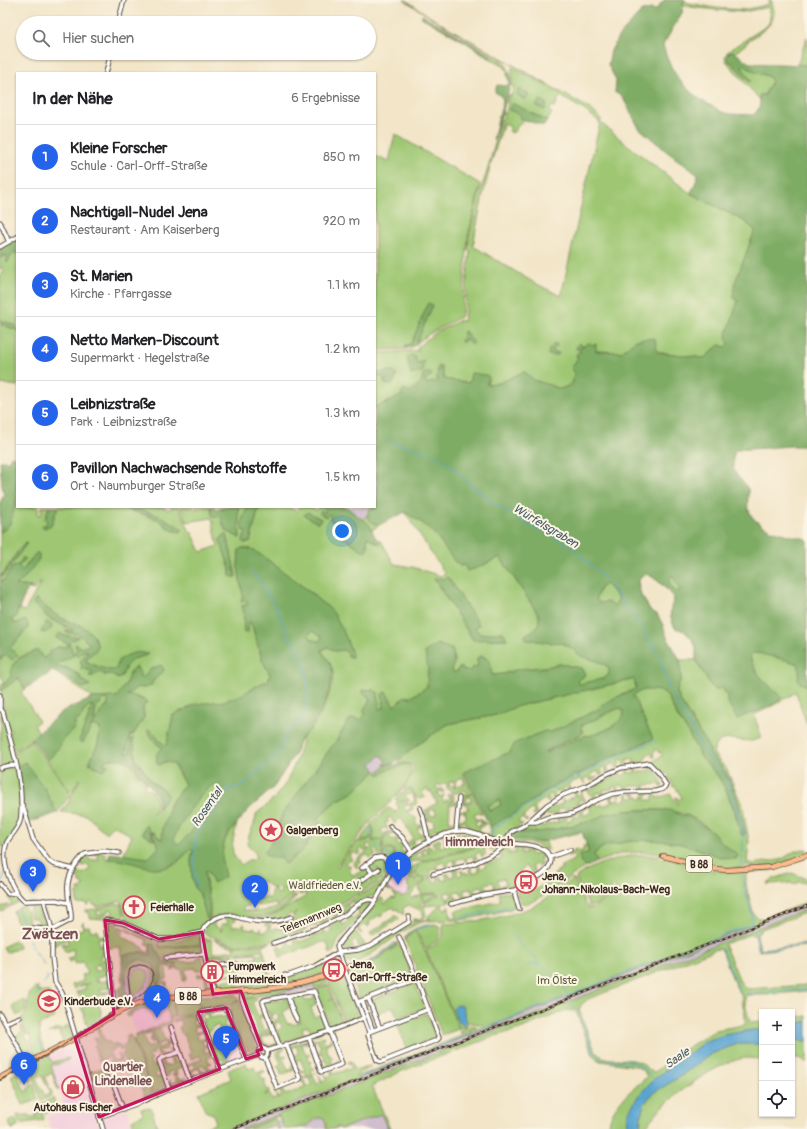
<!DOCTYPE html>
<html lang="de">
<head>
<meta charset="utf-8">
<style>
  body { margin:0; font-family:Pangolin,sans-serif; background:#f2f2f2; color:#202124 }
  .controls { position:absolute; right:12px; bottom:12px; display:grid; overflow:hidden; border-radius:0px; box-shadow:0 1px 3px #0004 }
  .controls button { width:36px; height:36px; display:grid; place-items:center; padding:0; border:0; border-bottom:1px solid #e0e0e0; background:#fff; color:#202124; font:20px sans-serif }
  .you { position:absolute; left:342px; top:531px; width:14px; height:14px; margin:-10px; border:3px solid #fff; border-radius:50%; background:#1a73e8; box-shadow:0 0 0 6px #1a73e833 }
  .badge { display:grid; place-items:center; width:26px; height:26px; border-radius:50%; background:#2563eb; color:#fff; font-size:13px; font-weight:700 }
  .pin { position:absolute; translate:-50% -33px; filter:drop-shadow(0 1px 2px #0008) }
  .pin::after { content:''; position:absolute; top:21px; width:14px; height:12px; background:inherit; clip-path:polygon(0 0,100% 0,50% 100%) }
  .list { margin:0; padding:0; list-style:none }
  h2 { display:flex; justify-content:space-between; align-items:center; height:52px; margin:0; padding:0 16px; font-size:17px }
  h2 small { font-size:13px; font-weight:400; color:#757577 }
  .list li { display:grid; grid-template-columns:26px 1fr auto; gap:12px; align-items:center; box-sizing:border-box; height:64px; padding:0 16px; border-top:1px solid #e0e0e0 }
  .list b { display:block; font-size:15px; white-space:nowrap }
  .list p { margin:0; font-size:13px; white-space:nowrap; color:#757577 }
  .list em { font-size:13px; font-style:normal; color:#757577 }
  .icon { flex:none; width:22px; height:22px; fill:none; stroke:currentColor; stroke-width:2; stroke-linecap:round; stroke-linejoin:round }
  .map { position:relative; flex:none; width:807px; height:1129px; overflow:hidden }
  .search { position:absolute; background:#fff; box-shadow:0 1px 3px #0004; left:16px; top:16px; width:360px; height:44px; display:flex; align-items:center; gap:10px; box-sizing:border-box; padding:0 14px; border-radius:22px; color:#757577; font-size:15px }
  .panel { position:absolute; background:#fff; box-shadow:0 1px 3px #0004; left:16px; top:72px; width:360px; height:436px; border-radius:0px }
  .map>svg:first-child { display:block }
  .built { fill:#f4cfdd }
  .industrial { fill:#d0bdcd }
  .green { fill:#9fc773; stroke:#6d7848; fill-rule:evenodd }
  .forest { fill:#7fac65; stroke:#5d6b42; fill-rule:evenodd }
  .water { fill:#5aa4d1; stroke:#4a6778 }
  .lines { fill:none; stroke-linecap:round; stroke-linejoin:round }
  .stream { stroke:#5aa4d1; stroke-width:1 }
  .minor-casing { stroke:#564638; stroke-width:5.5 }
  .major-casing { stroke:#564638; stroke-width:6 }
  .minor { stroke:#fff; stroke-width:3.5 }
  .major { stroke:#fbbb8c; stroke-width:4.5 }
  .tram { stroke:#3b2a1e; stroke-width:1 }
  .rail-casing { stroke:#3b2a1e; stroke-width:2.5 }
  .rail { stroke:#fcf5e5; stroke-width:1; stroke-dasharray:3; stroke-linecap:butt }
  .oneway { stroke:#a79f9a }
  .marked { fill:#c2185b; fill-opacity:0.2; stroke:#c2185b; stroke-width:3; stroke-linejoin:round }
  .labels { text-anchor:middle; stroke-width:4; stroke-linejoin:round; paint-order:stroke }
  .shield { fill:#fcf5e5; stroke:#75675a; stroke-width:1 }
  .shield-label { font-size:10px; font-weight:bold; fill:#3b2a1e }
  .poi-label { font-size:11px; font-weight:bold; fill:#3b2a1e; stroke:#fcf5e5; text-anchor:start }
  .park-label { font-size:11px; fill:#595938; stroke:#fcf5e5 }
  .street-label { font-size:11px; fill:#3b2a1e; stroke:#fcf5e5 }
  .water-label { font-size:12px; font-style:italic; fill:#475b66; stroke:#fcf5e5 }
  .neighbourhood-label { font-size:12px; font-weight:bold; fill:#795157; stroke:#fcf5e5 }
  .quarter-label { font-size:13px; font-weight:bold; fill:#795157; stroke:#fcf5e5 }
  .district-label { font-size:15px; font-weight:bold; fill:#795157; stroke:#fcf5e5 }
</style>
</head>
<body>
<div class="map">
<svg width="807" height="1129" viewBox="0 0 807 1129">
  <rect width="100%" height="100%" fill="#fcf5e5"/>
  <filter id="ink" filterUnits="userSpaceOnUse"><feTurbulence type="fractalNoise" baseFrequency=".025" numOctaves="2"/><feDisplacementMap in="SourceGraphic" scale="8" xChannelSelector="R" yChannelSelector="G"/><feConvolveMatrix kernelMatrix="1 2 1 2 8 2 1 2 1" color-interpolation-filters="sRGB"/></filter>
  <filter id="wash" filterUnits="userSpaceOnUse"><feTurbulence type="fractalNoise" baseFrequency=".012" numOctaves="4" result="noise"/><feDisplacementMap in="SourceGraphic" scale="16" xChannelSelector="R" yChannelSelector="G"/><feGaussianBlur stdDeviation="0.9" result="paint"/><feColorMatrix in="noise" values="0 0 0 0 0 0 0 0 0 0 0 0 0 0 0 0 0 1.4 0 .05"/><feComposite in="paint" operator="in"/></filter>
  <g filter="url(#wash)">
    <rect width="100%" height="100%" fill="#f2e5c8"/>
    <path class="built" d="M408,875L410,880V889L406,895L402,897L385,887L392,878L396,876Z
      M59,991L62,999L57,1002L48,1011L39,1000L42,997L51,996Z
      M165,1004L170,1021L138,1034L136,1029L135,1030L130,1017L132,1016L131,1013L146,1008Z
      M239,1045L243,1057L228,1063L227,1054L228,1048Z
      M67,1047L79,1056L97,1123L102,1122L103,1119L109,1115L127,1109L135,1129H51L46,1116L65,1109L48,1055Z"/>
    <path class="industrial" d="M375,450L378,493L375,499Z
      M346,507H371L367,515L363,519Z
      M382,754L386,762L383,765L385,767L377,773L371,764Z
      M807,904V909L769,924L756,929L754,925Z
      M750,926L752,930L370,1079L241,1129H229Z
      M138,964L144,965L151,970L154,977L152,983L149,988L154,993L145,999L122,1007L121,1004L127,995V973L131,968Z
      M314,985L315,989L314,990L297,994L261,1000L260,996Z
      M381,1114L388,1129H333L338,1127L342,1128Z
      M317,1118H325L326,1129H299L312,1123Z
      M280,1119L284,1129H252Z"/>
    <path class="green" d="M404,0H406L435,20L592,110L602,120L600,122L625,143L690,193L744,221L755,230L735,283L738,301L726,337L730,344L726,347L719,345L704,358L657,352L654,339C638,337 633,340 623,352L596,351L592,345C580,345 582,346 578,356C577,360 574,364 571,368L574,371L573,382L568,386L561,389L534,380L526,373L523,372L500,383L487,384L472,373L469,383L444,379L441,367H438L437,381L425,384L426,378L430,372C416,390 396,400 375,407V377L377,378L380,376C384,378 385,380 385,384L395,382L396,374L389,371L375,374L376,364L375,363V351L384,353L419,350L417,347L438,331L461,320L463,322L465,311L467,278L470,251L468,249L469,237L479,193L486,175L502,119H503L504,116L503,115V113H506L508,104L507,103L509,95L511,96L514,87L512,86V67L561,93L441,24ZM560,96L584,110L600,122L561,296L533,282L473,246C480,204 490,162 504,123L511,128L509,131L513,133L519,124H521L523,119H521L520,115L512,104L547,121L552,113L549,111L552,106L555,107Z
      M684,0H685L688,3L716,8L743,10L766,5L769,3V0H771C781,22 764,30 748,41L747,43L735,53L733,51L730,62L732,63L749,82L751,81L741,66H745L757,73L768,76L772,81L764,95H760V100L726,61C724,55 726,53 731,49L768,25L770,20V7L743,12L715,10L683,6Z
      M807,37V65H797Z
      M491,55C500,60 508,63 510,75L507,74C507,64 497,62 489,58Z
      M395,134L480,184L468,236L462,314L460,317L429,334L416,344L432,305L411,344L406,345L405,349L383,350L375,348V156L389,161Z
      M14,253H17V326L0,320V275L3,273L4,270L3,267L0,270V259L2,256L11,255Z
      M0,324L17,330V386L4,384L0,385Z
      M17,497V507H39L38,514L41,515L42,507H49L45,519L47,522L46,525H43L42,527L45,528L51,525L58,507H119L159,520L168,528L175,531L181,532L182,529L162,517L132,507H162L170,510L171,507H179L190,532H192L201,552L218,546L212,518L187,522L181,507H193L196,510L197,507H211L212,515L214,517L221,516L225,530L240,538L238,507H249C244,512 240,524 242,530L246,531L243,541L244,543L250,542L259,507H286L297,511L298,509V507H313V509L316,510L320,507H323L326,510L325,513L323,512L322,510L320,513L326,517L329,515L331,517L330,520L339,527L338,530L340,534L365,551L368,546L367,542L368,537L378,544L382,542L394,564L412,567L441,576L445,574L405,512C416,519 429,526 437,536C445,547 450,558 460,566L465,565L467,571L477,568L500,557L539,615C540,628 536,629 525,635L526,640C533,640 538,641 545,642C554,644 557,640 568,646C573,649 576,653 581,656C590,660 601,660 609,668V675L602,679L579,685L577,681L585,675L581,668L560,664L546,667L519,669L503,674L492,675C490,666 492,660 482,656L478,657L477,661L479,666L473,667L471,670L464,671L462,668H459L455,673L450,670L454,663L453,650L437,644L425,652L428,669L427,687L411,697H404L394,706L386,692L383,694L384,708L379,709L378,693L373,690H363V693L368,696L370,700L364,709L365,715L360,720L353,718L348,721L339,737L283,813L269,847L265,852V854L276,858H281L286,864L304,849L321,822L318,819L327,809L336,801L352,793L376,771L380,775L389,769L400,767L405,764L409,765L411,767C415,781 382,810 372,820C360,834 348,852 336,866L338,868L340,863L358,841H361V842L368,840L372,836V841L382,840V856H379L376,849L373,851L376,855L370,858L367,855L360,859L361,862L357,865L359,870L354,865L355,861L372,847L369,844L366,846L368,849L364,851L362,848L359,850L361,853L357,855L355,852L349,856L352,860L345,863L347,866L349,865L351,869L349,870L352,875L361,872L367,868L370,874L365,878L359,880L357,876L353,879L355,883L357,881L360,887L363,885L362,883L367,880L369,883L372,881L370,877L373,875L375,879L378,877L379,868L372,872L368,867L371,865L370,863L378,858L383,860L389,868V871L376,884L304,923L288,936L270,942L236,945L205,934C203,927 208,924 213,921L215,922L214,926L221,929L220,931H222L221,924H227L228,921L224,919L223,916L232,917L236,918L235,921L233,920L232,926L234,927L235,925L240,927L244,924L245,925L244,928L252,930L253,928L260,931L261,928V931L266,932L269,927L265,925L266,923H271L270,929L273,930L275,928L281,929L283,926L279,924L280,922L294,921L293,916L297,912L293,915L290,914L282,920L266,921L238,917C269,922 280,912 306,896L305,893L300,895L298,892L303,886L302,885L297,891L272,888L262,881H254L252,884L253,890L251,891L259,898L267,897L268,899L270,898L271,891L273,889H275V892L280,894L281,889L294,893L287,900L276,906L275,903L260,906L248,902V907L244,906L243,910C262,914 281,910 295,895H297L296,896C285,914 263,918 243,916C236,915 229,913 221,915C217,916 214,918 210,920C211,903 206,888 205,871H208L213,882L225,877C221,864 220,848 227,836C229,832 234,828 237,824C233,841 227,853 242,865L248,860H252L256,858V854L247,844C248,833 256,825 256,814C260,810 266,807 270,802C288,786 296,763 302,741L300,740C315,724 334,695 333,672C332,664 326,657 321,651L328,647L335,651L343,650L347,652L349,657H352C352,649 337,616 331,610C326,604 318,602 315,596L264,557L251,549L242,548L239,550L238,567L243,596L241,601L243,602L247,600L248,605L242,606C245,615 243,623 244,633L248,632L249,622H251L262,659L270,675L268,682H264L241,695L225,701L196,704L173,715L167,744L166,746L159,740L149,729L147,731L157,744L162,748L157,753V764L159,765L164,762L173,763L182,780L185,784L169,805L168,814L163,827L162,839H161L156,834L151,832L159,847L149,859L123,855L132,836L113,825L106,833L86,815L61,812L68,803L80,779H79L72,792L66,786L48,760L59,747L65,737L72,731L75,726V721L80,719C83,712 86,707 94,705L79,741L83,743L92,725L100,728L98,744L89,763L103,771L108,765L107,764L103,765L105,760C122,757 131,759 139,776L141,775L146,783L144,788L151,790C158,801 158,802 152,814L153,815L157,808L160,807L168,795C164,788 157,787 152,782C146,777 144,768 138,762L136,763L133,739H131L130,753H126L130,735H133L144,717L143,707L146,704V700C138,698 135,696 126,696L137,687L144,688L151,686C154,676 162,676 164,669L161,666L149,670L142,679L140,678C141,675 138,670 137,667H135L131,670L126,683L117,697L93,698L53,671H56L83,688L90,685C87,681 80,683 80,675C75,673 71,670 66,668C63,667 59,668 56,667L57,664L74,655L69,643L72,640L78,638V636C72,638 69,635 63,636L61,633L56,638L66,643L68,645L67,647C54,645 52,649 45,658H43L38,650L19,658L12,666L11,676L0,690V685L4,681L0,675V660L6,654L12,660L17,655L10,648L28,628V624L25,620L19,623H14L11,620L17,616L18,609L25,611L41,582H40L34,590L31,589V587L15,585L23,580L38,559L39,554L37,552L22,571L19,566L25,560L23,557L20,563L12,568L3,581H0V578L5,574L27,543H26L18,551L3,574L0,575V532C15,526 12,510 17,497ZM307,512L321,519L318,523L304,515ZM224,535H227L236,576L234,577L230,576V569L220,540ZM448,578L479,625L475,628L480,634L503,632L507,639H473L434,579H443ZM36,599C44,606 52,613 61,618C74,625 84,623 94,637C96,641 98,644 97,649L87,658L86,661C88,663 107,670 109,670C112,670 113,670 116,669L119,660C130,654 136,651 148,654L147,655L133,659L125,667V670L120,678H116V676L111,674L104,675L101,672L91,676L89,675L93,673L89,670L81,669L82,666L80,662L88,651H84L78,656L75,653L77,648L75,645L77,644L81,648L89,645V644L77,632L75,634L66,632V630L72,631L73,630L50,619L34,604ZM47,622L52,626L51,629L44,633L41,632ZM145,826H147L154,840L143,834L142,833Z
      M367,515C369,521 373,523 379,525L372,530L363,519Z
      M672,574L680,590L677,592L671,587L669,579Z
      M606,584L619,599L614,606L607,602L599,604L596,598L600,588Z
      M312,631L323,637L320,641C314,641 312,640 308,635Z
      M753,653C759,652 797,661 799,666C801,670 800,677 799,682L807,686V725L796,692L771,707L754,715L762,738L751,741L729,739L719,741L715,746L713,753L727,770L743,807L749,842L747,862L752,864L779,860L784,858L795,851L807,849V854L772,866L748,867L746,864L743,868H721L669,855L644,852L623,853L597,862L594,854C597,852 600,849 603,847C607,845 612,845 615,844C642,838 669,839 695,848C708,852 721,859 736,859L738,855C733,851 726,848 721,842C714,834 707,826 697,820C674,806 633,808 608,814C603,815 599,818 594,820C581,824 568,826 555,829C543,831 528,836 517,830C525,827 534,825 542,821V822L540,823L542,827L545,826V823L546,822L545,820L551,818L547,821L549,824L558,822L557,817H562L559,818V821L563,820L562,816H570L566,818L567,821L574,818L572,815L578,812L574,815L576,818L581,815L579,811L586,808L583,811L584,816L591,812L589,806L598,801L596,803L598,806L603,804V806L610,803L611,801L609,796L614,795L615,796L612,797L613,801L619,799L618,795L622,794L620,795L619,801L627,800L626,793H628L629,798H635V794H631L630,793H636V796H639V798L643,799L645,793H650V794H647L646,800H653V793L660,792L656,794L657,798L671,794L676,804H678L675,798L677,797L679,800L682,798L675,786L673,787L671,780L666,783L662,776H664L666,779L670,776L667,773L666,774L665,773L661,775L652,762L662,756L661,752L659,753L657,749L653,753L655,756L654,758L651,753L646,755L647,757L645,758L646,761L630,765L634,763V759H627L628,765L623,766V765L625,764L624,760H622L621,759L618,760L620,764L618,766L620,767L616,769L613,763L607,767L609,771L607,772L605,771L607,770L605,767L601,768L603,774L600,776L598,771L591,774L593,779L597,777V778L591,781L588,777L583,780L586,785L578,776L580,779L568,784L571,790H569L565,787L562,788L564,792L567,791L559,795L561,793L558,790L554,794L556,797L552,800L553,798L551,794L547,796L550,801L548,803L544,799L534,807L537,813L533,816L534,812L532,809L523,817L526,820H528L526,822L522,818L518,821L520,824L522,823L523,824L510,831L503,840L502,841L488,838L491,834L490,827C518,810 545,790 574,774L575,776L611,757L653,739L633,696C641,687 658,689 666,694L677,716L695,743L698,751L718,776L726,790L738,822L745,834C740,804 732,774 709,753L710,750L681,702L677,693L678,685L681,680L680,660H696L701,669L712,687H722L728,698L727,699L737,719L746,714L754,713L782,698C770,686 753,674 750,656Z
      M18,678L25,689L21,692L39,721L34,725L39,732L30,740L14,751L9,732L11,731V730L9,729L5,714L7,712H5L1,691Z
      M634,679L636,688C624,696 607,698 597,710L551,732L545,731L510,752L463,773L472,793L466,796L473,794L482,814L481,815L479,812L474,814L477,820L481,818L484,821L480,823L483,820L480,821L479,820L475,822L477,826L485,822L486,824L479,828L481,833H484L485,835L489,832L486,837L469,831L468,823L460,822V830L458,827V820L466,819V813H464V811H459L468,810V804H460V802H471V798L467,797V800H462L461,796L467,793L465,790L453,794L454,799L450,793L454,788L465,783L462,777L455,781L457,784L453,788L452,786L455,784L453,781L449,782L451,789L450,791L446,788L448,786L446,783L440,786L439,784L436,786L438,790L442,788L444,792L442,793L441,791L437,793L439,797L445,795L442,798L444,802L448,799L450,802L452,801L447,795L448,794L453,800L457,802V804H450L449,821L456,822L455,830L452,831L450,825L445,827V830H443L444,834L440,835L437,829L431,832L434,838H429L427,829L434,826L433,820L425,821V819L430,818L429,817L424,816V814L430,813L431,816L436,815L435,809L430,810V812L424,811L437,803L431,791L429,792L427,789L422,792L425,797L421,799L416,797L411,788L403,790C408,777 427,763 399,763L398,761L417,745L448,724L496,715L518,706Z
      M104,699L109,700L107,707L102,710L94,724L93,723L97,705Z
      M619,708L623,710L624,716C617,726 601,733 588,736L586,735L545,754V752L580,735L582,730L580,728L581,726L585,724Z
      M1,713L2,714L13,761L11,764L0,767Z
      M29,742H31L36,746L71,794L57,813L45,789L25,763L17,766L14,753Z
      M641,765V766L636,768L637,772L651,770L650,766C656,770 660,778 663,785L661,788L660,784L645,785V790H644L642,786H629L628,791H621L625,790V786L619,785L618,792L612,793L617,791L616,787H612V789L603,790L604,794L608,793V794L602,796L601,793H599V792L595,793L596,797H598L593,800L586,787L592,785L588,787L591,790L596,787L594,783L597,782L599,785L604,782L602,778L608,775L605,778L607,781L612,778L610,774L614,772L615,773L612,774L614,778L619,775L617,771L621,769L620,771L621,776L627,774L625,768L632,767L633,768L628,769L629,773L635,772L634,767Z
      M13,766C20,772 21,809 20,819C18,827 9,840 4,847L0,846V769Z
      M219,784L224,788L216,798L210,811L179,846L174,840C175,829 203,789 213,785C215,784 217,784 219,784Z
      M586,788L587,790L581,792L587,804L585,805L584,804L586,803L585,800H579L578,801L582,807L581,808L577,803L574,804L577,810L572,811V807H567L569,811L566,813L564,808L559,809L558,814L546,815L535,821L534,820V819L555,802L552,804L553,808L563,803L561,798L564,802L570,799L569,798L574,797L573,791L575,790L578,796L582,794L580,789L581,790Z
      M411,789L418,803L412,806L408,805L403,807L406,811L412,807L413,809L408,812L415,818H416L417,819L415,821L418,826L422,824L421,827L417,829L420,834L425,833L426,841L423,844L424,842L420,836L412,842H413L416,846L418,844L419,846L412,849L409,845L411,843L409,845L407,843L413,838L401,818L394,824L391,817L387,819L389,822H385L387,827V830L384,827L381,831L384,834L389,831L382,839L373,841L374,831L371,824L387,808L391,809L395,812L394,814L399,808L396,803L398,801L395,799L401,793ZM412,793L415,801L410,804L400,801H410L405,796Z
      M499,800L502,805L490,811L487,806Z
      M371,825C376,835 371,840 360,840Z
      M391,830L397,834L396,835L392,833L389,837L393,840L399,836L402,840L400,841L399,840L396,842L398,845L402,843L403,846L401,849L403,853L409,849V852L401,859L394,858V850L392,848L383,849V840Z
      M459,833V836L455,837L456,841L463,839L462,833L469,834V837L464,838L466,843L471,841L470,839L472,838L471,835L487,841L476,846L423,861L403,862L418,851L420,853L416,855L418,858L423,855L420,850L424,847L425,849L422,851L424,854L428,852L426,848L428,845L430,848L432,847L433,849L436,848L432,842L439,839L441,842L439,843L441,848L445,845L444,837L446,839V837Z
      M509,838L539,842L546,841L548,850L534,844L509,842Z
      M489,841L499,844V849L494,852L493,850L491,851L489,847L484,850L486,854L482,857L480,852L475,855L477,859L474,860L472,856L466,858L467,862H465V859L463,858L456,860L457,864L455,865L454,860L448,862L449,866L447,868L443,862L438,864L437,867L439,871L433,869V870H429L432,876C427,878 420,878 416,875L417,868L423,862L473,848Z
      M586,845L589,852L581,863L586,867C572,873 533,909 521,903L517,895L518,889L526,886L529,894L547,882V881L551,879V878L555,876L554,874L557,873V871L561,869V866L576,859L574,855L568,857V855L574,852V850L577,849L578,852L584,850L583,846Z
      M508,846V853H516V849H512V847H525V849L521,850V853H525V851H528V848L537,849V851L530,850V854L535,855L536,853L539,854L540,850L548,857L547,866L544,865V863H546L545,857H540L541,866H538L536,864L532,867L537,874L534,876L526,866L520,871L524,882L520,875L515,876L519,884L503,890L501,885L506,884L504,878L497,880L501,890L497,891L496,889H494V892L493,888L495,887L493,882L485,884L487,889L492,888L493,892H491L490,890L488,891V893L485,894L482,886L474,888L475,893H477L478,896L473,897L471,889L464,890L465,895H467L468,898L464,899L460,891L454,892L455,897L458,898L454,899V901L449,902L448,898L452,897L450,892L444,893L445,898H447L448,903L438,905L425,906L424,903L439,895L436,893L421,894L419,887L428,878L432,877L430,879V880L433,879L435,883L438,881L437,878L440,876L443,881L447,879L445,874H449L450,877L454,876L453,871L454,869L458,868L459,871L457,872L458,876L462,875L461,871L462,870L463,873L466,872V874L470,873L469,869L471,868L473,873L479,871L478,865H479L482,869L486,866L484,862L487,861L489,864L493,862L492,858H494L497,861L502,858L499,852Z
      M190,849L193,850L191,861L201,898L209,921L200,931L173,937L160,938L117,921L128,918L126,916L121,901L97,907L96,905H93L92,902L89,903V905H86V903L77,904L76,894L81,891L80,890H77L84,887L82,883H80L78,879V876L72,875L74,868L82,874L90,869L88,864L83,866L81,865L80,866L78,865L75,866L87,854L89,860H99L97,854L93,855V852L105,853L106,859H122L159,869L176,864Z
      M392,849L394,859L399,861L394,866L391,865L386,859L383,857L384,851Z
      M636,855H646L671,859L713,870H755L807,857V858L772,870L751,872L746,875V885L753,913L758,918L765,919L807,902V904L229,1129H202L216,1123L213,1114L205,1111L199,1093L231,1079L228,1070L246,1063L248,1069L254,1067L257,1073L264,1070L265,1072L260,1074L263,1080L265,1079L266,1081L264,1082L267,1090L269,1089L270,1091L265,1094V1095L269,1093L272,1100L277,1098L275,1091L278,1098L282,1097L280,1092H279L280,1089H282L285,1095L301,1089V1087L302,1088L305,1087L303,1082L302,1083L301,1081L304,1080L306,1086L312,1085L308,1078L313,1076L317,1084L321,1082L319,1075L322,1081L327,1079L325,1074L327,1077L332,1075L330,1070L332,1069L333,1074L343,1071L346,1069L347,1070L352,1068L350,1064H349L348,1062L351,1061L355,1071L370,1066V1067L356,1076L357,1077L477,1030L481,1027L483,1026V1025L469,1022L466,1026L459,1028L426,950L432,947L443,936V924C468,923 512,917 534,906C548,899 559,888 572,879L575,881L585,904L589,908H593L614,893L616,890L614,885L611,887L613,892L595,905L589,906L576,879L577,876C595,864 615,858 636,855Z
      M405,862L407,864L406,865L409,868L399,873H393L402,863Z
      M421,863L417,867L415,876L410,879L408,875L396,876L392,878L391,883L387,884L392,875L400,874L409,869L413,876L410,868Z
      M389,873L377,895L366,898L352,908L351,907L355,903L354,901L347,905L350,910L342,915V911L345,909L342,905L337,908L340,912L337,914L338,917L332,920L331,919L335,916L333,912L327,915L328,922L319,925L318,923L324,921L322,917L315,921L317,926H306L305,927L306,930L293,934L305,925L377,886Z
      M792,873L807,879V883L798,882L795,885L791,883L767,884V883L773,879Z
      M416,877L426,879L418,886L410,897L412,898L421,895L423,902L419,905L421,906H424L426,916L424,918L413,920V918L414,919L424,918L422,911L409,905L403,908L404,914L403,915L400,911H398L397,909L395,910L393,907L382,913L383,915L380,917L379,915L369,922L370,924L368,927L366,924L358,928L362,934L360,933L356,927L374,907L380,898H382L385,904L392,898L394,899L396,896L393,894L394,892L385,889V887L402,897L406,895L410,889L407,886L408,885L407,882L414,878L416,882L415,878Z
      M511,892L515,903L514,907L511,909C494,913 477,918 460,920C446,922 431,918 417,924C394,934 376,955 352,964L346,962L342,955L345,953L373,947L409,923L411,925L413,924L412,921L431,919L428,918V916L440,906L442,905L444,910L447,909V907H449L451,918L457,917L455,911L500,901L499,893Z
      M437,894L424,902L421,895Z
      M11,895H16L22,902H19L0,912V907L12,904L9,898Z
      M366,901L371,902L369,907L338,941L334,951L330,954L327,942H323L280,957L277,946L280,945L281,949L287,947L286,943L289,942L290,946L295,944L294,940L297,939L299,942L313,937L312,934L315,933L316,936L322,934L320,930L324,929L325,933L330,932L331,928H332L331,923L338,919L339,921H341L343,925L349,921L347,917L350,915L353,919L359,915L357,908Z
      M28,902H35L38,911L44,909L47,915H45V913L39,914L40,916H43V922L45,921L46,924L42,925V923H39V928L33,925L38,923L37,918H31L29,909L32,908Z
      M113,904H121L124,915L122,918L109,920V915L113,914L112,909L108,910V912L106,913V920L105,919L104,914H102L101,911H97V915H102L103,919L90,918L89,912H85V910L97,909Z
      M23,905L27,912L29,921L25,922L26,928L23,929V927L21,928L20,922L17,923L13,912Z
      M807,909V912L762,929L757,934L760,949L807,944V946L759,951L755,936L751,934L724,944L741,983L747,989L807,985V991L766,995H746C743,1003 748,1014 750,1022L762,1021V1030H752L724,1035L706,1041L654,1079L627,1126V1129H609C608,1107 632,1090 647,1077L644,1071L636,1066L601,1061L596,1059L592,1053L577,1014L574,1011L567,1010L520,1029L495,1036L402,1071L372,1086L390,1129H388L381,1114L341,1129L338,1127L333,1129H326V1123L324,1118H317C308,1128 297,1129 284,1129L279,1116L246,1129H241ZM717,949L722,950L735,985L741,994L746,1023L743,1025L716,1030L682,1051L655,1072C647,1071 645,1064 639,1062C626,1056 604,1064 595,1051L579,1010L581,1005L588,999Z
      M397,915L399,919L372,936L370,933Z
      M83,922L84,927L89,926L91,931L97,930L98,935L105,936L106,942H104V938L101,939L100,938H98L99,947H101V945L106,944L107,951L101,953L102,955L100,956L102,961L106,959L105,956L107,955L108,966L106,965L101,968L99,964L93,967L95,971L108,967L109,973L95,979L96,981L99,980L100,982L109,980L110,988L100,989L101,992H111L97,996L102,1016L88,1026L84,1016L85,1015L81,1008L89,1005L86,998L82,999L76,992L86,988L85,985L89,983L74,989L72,985L83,981V976L81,975L87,974L83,962L75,964L73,960L69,962L68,958L74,956L73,949L65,952L62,944L65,943V945L68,944L67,939L53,946V939L65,935L64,932L73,929L74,931L83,929L82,923Z
      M108,922L117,924L119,933L122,936L144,948V951L150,952L149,945L146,944L147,940L124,929L122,934L119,926L146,938L156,941V944L159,943V948L201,945L202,954H200V952L176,953L174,956L164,957L163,958L166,960L167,959H177L178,957L180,962L197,961V957L202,956L205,970H196L195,968L185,969L187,978H185V981H183L182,969L178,970L177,968H174V971V968L178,967L177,966H174L173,971H172L171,967H166L167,979L163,980L164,982H167V986L166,987L165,983L160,984L161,993L166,992V989H168V994L153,996L154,993L149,988C165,962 125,953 127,983C116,961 157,944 157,984L162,979L161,966L178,964L163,962C161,956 157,951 154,945L151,944V955L141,952L121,955L120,947L109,948L106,924Z
      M435,924L439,926C443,938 435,943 425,948L416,930L404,939C409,928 424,925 435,924Z
      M354,929L366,946L359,947L356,940L351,943L354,947L352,949H341L340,947L341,943Z
      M415,931L425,951L459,1029L442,1035L405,939Z
      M198,936L200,938L201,945L160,947L159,941H170Z
      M207,938V940H209V938L211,939L213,953L228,951L229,950L234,951L235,948L214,940V939L236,946L257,945L270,943L262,945L271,976L270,978L271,983L259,987L217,989L213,986L210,970H215L211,971L212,974L213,973L215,977H218L219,981L237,979V975H222L240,974L241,975H239L240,981L238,982L242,987H246L248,982L246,981V977L266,975L265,970H267L264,966L241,968L239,972L238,969L224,970L220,968L219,970L217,969L220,967L238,966L237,960L217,966L216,964L211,965V968L208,967L206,958L208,957L234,955V958L237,957L238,960L257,958L256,953L237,955L238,954L256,952L259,955L263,954L261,950L207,956L204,939ZM232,956L233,961L214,962V957Z
      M15,941L19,945V948L6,953L3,948L4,946Z
      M395,943H399L372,962L355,971L354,969L375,958Z
      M398,945L401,946L413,978L359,998L350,975L351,974L372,963Z
      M335,956L337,957L338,960L336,961L337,964L339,963V965C333,975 277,985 263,987L283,980V979L316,968Z
      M139,968C145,968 150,972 149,978L145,987L132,997C131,987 127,973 139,968Z
      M197,974H204L207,976L209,986L207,991H204L203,990L206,989L205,976L198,977Z
      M341,976L344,977L359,1016L344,1022L328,980Z
      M325,977L327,983L315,989L314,985L244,999L245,995L250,993Z
      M415,983L425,1008L398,1018L393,1007L375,1014L370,1000Z
      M328,985L333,999L329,1000L333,999L342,1023L330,1028L317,993L319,992L318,989Z
      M38,987L37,990L39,992L40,990L41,992H49L51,996L42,997L39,1000L48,1011L51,1008L55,1017L39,1025L40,1037L44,1050H46L36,1055L30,1040H32L30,1034L27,1035L21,1018C23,1016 26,1013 27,1010C29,1001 26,990 38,987Z
      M314,993L318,1003H315L316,1005L311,1007L314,1017L319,1015L320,1017L322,1016L327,1029L313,1034L321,1033L312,1035L310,1034L309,1032L311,1031L308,1026L302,1028L304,1034L306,1033L307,1035L297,1037L281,1043L279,1041L281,1040L280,1038L278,1037L280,1036L279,1034H276L275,1031L281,1029L282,1027L280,1022L275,1024L276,1028H274L272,1024L274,1023V1021L279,1018L277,1013L271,1015L273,1019L270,1020L269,1016L271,1015L270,1013L268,1014L265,1002L287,999L290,1008L283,1012L287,1024L292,1023L293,1025L301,1021L295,1014L297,1013L296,1009L293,1010L290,998L302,995L305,1001L314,999L313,994Z
      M224,995H236L240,1000L234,1002L227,1006V1004L222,1005L221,1007V1005L217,1006V1008L215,1006L211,1007L210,1009V1007L205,1008V1010L203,1008H202L201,1011V1008H199L201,1005L200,1002L195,1001L200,1004L197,1008H196L198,1012L175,1017L173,1004L174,1018L169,1016L165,1005L145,1009L131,1013L132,1015L127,1017V1014C135,999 206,995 224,995Z
      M253,998H256L258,1000L252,1002L258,1016L263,1014L266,1015L259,1019L263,1031L268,1029L273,1032L264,1033L259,1035L246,1000Z
      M24,1000L26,1002L25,1011L17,1016L12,1006Z
      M239,1001L257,1048L255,1053L247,1056L245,1053H247L248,1055L251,1054L250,1050L247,1051V1047H246L243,1043H242L229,1012L232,1011L230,1006L234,1003Z
      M212,1011V1013L208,1015L210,1018L221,1016L222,1018L227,1015L229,1020L224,1023L226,1029L231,1028L229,1022H230L236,1036L230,1038L231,1043L235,1041V1040L237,1039L239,1045L228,1048L229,1053L227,1054L228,1063L221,1066L220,1064L224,1063L223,1059L218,1060L211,1042L212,1041L214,1047L218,1045L216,1040L213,1041L212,1039L218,1038L219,1041L223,1040L218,1033L221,1032L218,1025L211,1028L212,1029L208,1031L209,1033L207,1034L201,1016L205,1012V1014L201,1016L203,1020L208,1018L206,1012Z
      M427,1013L436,1038L407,1049L397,1024Z
      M197,1014L199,1017L193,1019L194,1026L200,1024V1022L201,1024L194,1028L196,1033L204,1030V1031L197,1034L198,1039L200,1040L206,1038V1036L207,1039L202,1041L204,1046L208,1044L206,1040H207L209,1045L204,1049L205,1053L210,1051L209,1047L210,1046L214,1057L212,1056L207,1059L209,1062L212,1063L207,1065L209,1069H212L207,1071L205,1066L204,1067L202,1064L199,1066L201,1071L204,1070L205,1072L201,1073L198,1068L192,1071L193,1074L197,1075L191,1077L188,1071L196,1068L193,1063L188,1065L189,1067L187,1068L186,1065L202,1059L200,1056L191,1059L189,1053L191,1052L184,1035H182L179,1027L182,1026L180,1020L173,1022L175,1019Z
      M807,1016V1021L792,1025V1018Z
      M168,1017L172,1019L170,1024L134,1036L170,1021Z
      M471,1025L476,1026L477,1028L461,1034L460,1030Z
      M21,1026H22L34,1056L26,1060L14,1037L22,1032Z
      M69,1026L71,1036L62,1041L59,1031L48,1033L57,1029H64L65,1027Z
      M98,1026L106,1043L109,1041L112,1045L116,1043L117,1046L120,1045L121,1047L127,1043L126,1041H128L127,1037H125L130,1035L133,1040L152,1093L145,1097L138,1080L134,1082L130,1070L132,1066L131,1064L127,1066L122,1054L125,1052L124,1049L120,1051L118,1047L109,1052L114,1061L119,1060L118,1055L119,1054L122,1062L121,1063L119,1061L111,1064L110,1057L99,1061L94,1046L97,1044L94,1038L100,1037L96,1027Z
      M160,1028L165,1042L170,1040L169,1034L170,1035H172V1036L170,1037L171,1040H173L165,1044L164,1042L157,1045L153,1031Z
      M152,1031L154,1037L153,1039L149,1040V1039L152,1037L151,1034L143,1036L147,1048L155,1045L154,1042L150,1043L149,1041L154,1040H155L158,1048L174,1042L177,1050L176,1052L170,1054L169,1051L175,1049L173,1044L166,1046L167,1050L166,1049L158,1051L159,1054H161L162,1055L166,1054V1055L159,1057L156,1050L153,1051L154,1054L148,1055L152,1060L150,1061L151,1064H153L154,1066L158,1065L157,1061H158L162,1072L157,1073L155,1075L156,1078L163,1075L166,1086L153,1093L134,1040L136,1036Z
      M273,1033V1034H269V1035L262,1038L264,1043L270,1046L277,1043V1044L269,1047L261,1044L259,1036L261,1040L260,1036Z
      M324,1036L325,1038L323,1039L325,1043L330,1041V1039L331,1038L332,1042L325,1045L329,1055H330L333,1059L331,1060L332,1064L339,1062L338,1060L339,1059L340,1061L338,1064L323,1069L319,1065L321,1064L323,1068L329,1066L328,1064H327L325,1060L318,1062L317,1060L319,1059L321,1061L325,1058L322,1053L316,1056L314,1053L316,1052L317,1053L321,1052L319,1048L321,1047V1045H319L317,1040L312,1042L314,1047L313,1048L311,1040Z
      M306,1040H307L301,1042L308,1041L309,1043L306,1044L305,1042L301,1044L306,1054L310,1053L308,1057L310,1061H312V1062L309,1064L311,1067L314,1069L311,1070L313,1074L317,1073L302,1079L300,1075L301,1074L303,1077L307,1076L305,1071L299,1073L297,1069L299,1068L300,1071L305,1070L300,1059L296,1061L297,1063L295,1064L292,1056L298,1054L297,1052L298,1051L296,1046L292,1048L293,1053L291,1054L289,1047Z
      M797,1040L807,1041V1064L802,1059L792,1057V1041Z
      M737,1044H762V1059C755,1059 747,1057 740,1059C714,1064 656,1105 645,1129H640L641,1115L644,1104L653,1093L678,1078L711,1054Z
      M285,1048V1049L281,1051V1057L286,1055L287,1056L283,1058L288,1070L292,1069L291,1065L293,1064L295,1070L281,1075L280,1069L277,1067L281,1064L276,1052Z
      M176,1054L179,1055L173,1057L174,1063L179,1061L177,1057H179L183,1067L176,1070L178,1079L181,1078V1080L185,1078L186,1076V1079L169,1085L168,1082L172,1079L170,1081L171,1083L176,1081L175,1078L176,1077L175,1074L173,1076L172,1071L168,1072L169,1076L166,1077L161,1061L165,1058V1059L163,1060L165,1066L172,1065L169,1056Z
      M49,1055L51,1061L53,1062L69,1058V1059L60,1064L51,1065L59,1090L58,1091L52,1073L43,1078L42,1075L37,1077V1080L45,1096L51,1093L43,1079L45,1078L52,1092L51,1096L41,1101L30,1066Z
      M27,1067L32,1081L30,1082L29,1079L24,1081L21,1075L18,1076L25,1092L28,1091L27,1089L31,1087L30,1085H34L38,1100L23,1105L11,1076Z
      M105,1067L108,1074L89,1080L87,1073Z
      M53,1098L57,1108L45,1113L41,1104Z
      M151,1108L158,1129H135L132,1120L143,1114L141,1109Z
      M41,1111L42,1112L44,1118L43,1120L20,1124L17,1115H29L30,1117L37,1116L36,1113Z
      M14,1119L16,1120L18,1126L14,1127V1129H12L8,1122Z
      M275,1119L276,1120L280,1129H277L275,1124L261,1129H249Z"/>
    <path class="forest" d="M664,0H684L682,13L663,45C670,73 688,95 714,107C717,109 721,112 725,113C733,115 744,114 753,115C760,109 761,104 759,95H765L772,81L768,76L757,73L745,66H741L751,81L749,82L732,63L728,61L727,57L728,53L733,51L749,63L807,65V446H790L737,450C734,452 734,454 733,458C731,475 741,477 748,489C749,496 746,504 749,511C757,531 789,535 807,539V686L799,682L798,679C799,674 801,668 797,663L758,653H753L750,656C753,674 770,686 782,698C768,709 752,712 737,719L726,699L728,698L722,687L716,690L712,687L701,669L696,660V647L691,638L684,631L675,628C669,616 669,612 674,599C671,592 654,576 646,574L641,577L638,582L641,595L651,611L657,614L663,625L667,637L680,660L681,680L678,685L677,693L681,702L710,750L709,753C732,774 740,804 745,834L743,836L741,834L735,811L726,790L718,776L702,759L685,727L677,716L666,694C658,689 641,687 633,696L653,739L611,757L575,776L574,774L572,776V777L548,789L516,812L490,827L464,772L510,752L515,743L545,731L551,732L597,710C607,698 624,696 636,688L634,679L518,706L496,715L448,724L417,745L399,760L398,758L394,763L383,765L386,762L381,755L371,764L376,771L352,793L336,801L327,809L318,819L321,822L304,849L285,864L281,858C275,858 270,858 265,854V852L269,847L283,813L339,737L348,721L353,718L360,720L365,715L364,709L370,700L368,696L363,693V690H373L378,693L379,709L384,708L382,694L386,692L394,706L400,701L404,697H411L427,687L428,669L425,652L437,644L453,650L454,663L451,670L455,673L459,668H462L464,671L471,670L473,667L478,666L477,661L478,657L482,656C492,660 490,666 492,675L503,674L519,669L546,667L560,664L581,668L585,675L577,681L579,684L602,679L609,675V668C601,660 590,660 581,656C576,653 573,649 568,646C558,640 554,644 544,642C538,641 533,640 526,640L525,635C535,629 540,628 539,615L500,557L477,568L467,571L465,565L460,566C450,558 445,547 437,537C429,526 416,519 405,512L379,525C373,523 369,521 367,515L371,507H375V499L378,493L375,450V407L387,403L402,395V391L406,389L409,393L421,384L423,374L431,372V376L426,378V384L437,381L438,367H441L444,379L469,383L471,373L486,375L489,377L487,384L500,383L523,372L526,373L534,380L561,389L568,386L573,382L574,371L571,368L578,358L576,356L577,353L580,352V349H576L577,345L580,343L582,347L589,343L592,345L596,344V351L622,352C634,340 638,337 655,339L657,352L704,358L712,352L719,345L726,347L729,344L726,337L738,301L733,297L735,283L755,230L744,221L690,193L694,187L698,175L666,151L639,128L623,98L618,93H615L616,80L608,65L611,51L618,37L642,11L651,9L656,10ZM672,575L680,590L677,592L671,587L669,579ZM606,584L614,592L619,599L614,606L607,602L599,603L596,598L600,588ZM619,708L623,710L624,715C617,726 601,733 588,736L587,735L545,753V751L580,735L583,732L581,728V726L585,724ZM499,800L501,805L490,811L487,806Z
      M422,15L491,55L489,58L467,43L423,18H422Z
      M507,74L510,75L511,83L494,140L493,139L503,101L502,97L495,92L497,85L507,86L509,83Z
      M519,89L528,93L529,95L526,99H523L519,96L517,93Z
      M540,100L547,104L545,110L536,106Z
      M512,103L547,121L544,126L521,119L520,115L509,110Z
      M17,239V253H13L8,262H6L7,255L2,256L0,259V249Z
      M428,303L433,305L416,344L412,347L405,349L406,345L411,344Z
      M0,320L17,326V330L0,324Z
      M464,331H465L474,343L472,345L465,339L464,342H461Z
      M556,343L557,346L552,351L559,353L558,355H548L549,349L552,348L553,344Z
      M411,355L415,357L417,363L424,361V363L422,365L424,371L411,375L407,357Z
      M392,371L396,374V378L392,385L385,384L384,379L380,376L377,378L375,377L376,373Z
      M11,456L17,458V497L12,517L10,524L4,530L0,532V503L4,494L2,486L0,461H9Z
      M49,507H58L51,525L45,528L42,527L43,525H46L47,522L45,519Z
      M119,507H132L162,517L182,529L181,532C169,531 168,526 159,520C150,515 130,510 119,507Z
      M211,507H215L216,509L223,507H238L240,538L225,530L221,516L214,517L212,515Z
      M249,507H259L250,542L244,543L243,541L246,531L242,530C240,524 244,512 249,507Z
      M323,507H346L369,524L375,537L382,542L378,544L368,537L367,542L368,546L365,552L340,535L338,530L339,527L330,519L331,516L329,515L326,517L319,513L322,510L323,512H325L326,510Z
      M307,512L321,519L318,523L304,515Z
      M227,534L236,577H234L230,576V569L220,540L224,535Z
      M26,542L27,543L5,574L0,578V575L3,574L18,551Z
      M242,548L251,549L264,557L315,596C318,602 326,604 331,610C337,616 352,649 352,657H349L347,652L343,650L335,651L328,647L321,650L329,661L333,672L329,692L321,713L310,730L300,740L295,754L274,787L249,809L227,835L223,846L222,861L225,877L213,883L208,871H205L206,887L210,904L209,921L207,919L199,892L195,889L192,877L191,861L193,850L190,849C160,885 144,860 108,859L110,853L149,858L159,847L151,831L156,834L160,839H162L163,827L168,814L169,805L185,784L173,763L164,762L159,765L157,764V753L162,748L157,744L147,731L149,729L159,740L166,746L167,744L173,715L196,704L225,701L241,695L264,682H268L270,675L262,659L251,622H249L248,632L244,633C243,623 245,615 242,606L247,605V601L241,602L243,596L238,567L239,550ZM312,631L322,637L320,641C314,641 312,640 309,635ZM219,784L224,788L216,798L210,811L179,845L174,840C175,829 203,789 213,785C215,784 217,784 219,784Z
      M37,552L39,554V559L23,580L15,585L31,587V589H27L19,609H18L17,616L11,620L14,623H19L25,620L28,624V628L10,648L18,655L13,660L6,655L0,660V581H3L12,568L20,563L23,557L25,560L19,566L22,571Z
      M448,577L479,625L475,628L480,634L503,632L507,639L473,640L434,578L443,579Z
      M36,599C44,606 52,613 61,618C74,625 84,623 94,637C96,641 98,644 97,649L87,658L86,661C88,663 107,670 109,670C112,670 113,670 116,669L119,660C131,653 135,651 148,654L147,655L133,659L125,667V670L120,678H116V676L111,674L104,675L101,672L91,677L89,676L93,673L89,670L81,669L82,666L80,662L88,651H84L78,656L75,653L77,648L75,645L77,644L81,648L89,645V643L77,633L75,634L66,632V630L72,631L73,630L50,619L33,604Z
      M46,622L52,626L51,629L44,633L41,632Z
      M61,633L63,636C69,635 72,638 78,636V638L72,640L69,643L74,655L57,664L56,667C59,668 63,667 66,668C71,670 76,673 80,676C80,683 88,681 90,685L83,688L56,671H53L25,689L18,678L1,691L0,690L11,676L12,666L19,658L38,650L43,658H45C52,649 54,646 67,647L68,645L66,643L56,638L59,634Z
      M161,665L164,669C162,676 154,676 151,686L144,688L137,687L127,695L135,696L140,699L146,700V704L143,707L144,717L133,735H130L126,753H130L131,739L133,738L136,762L141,775L139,776C131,759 122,757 105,760L103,765L107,764L108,765L103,771L89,763L98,744L100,728L92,725L83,743L79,741L93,705C86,707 83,712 80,719L75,721V726L72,731L65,737L59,747L48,760C43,754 38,743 30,740L63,711L93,698L117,697L126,683L131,670L135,667H137C138,670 141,674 140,678L142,679L149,670ZM104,699L109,700L107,707L102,710L94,723H93L97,705L100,704Z
      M25,762L45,789L57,813L30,822L28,821L22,804L17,766Z
      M138,762L152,782L165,791L168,795L159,807L157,808C162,797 151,788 145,780C142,775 140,768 138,762Z
      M405,764L400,767L389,769L380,775L377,773L386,765Z
      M643,810H670L681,815L688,816L712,831L722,843L738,855L736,859C721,859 708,852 695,848C669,839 642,838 615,844C612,845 607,845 603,847C600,848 597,852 594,854L597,862L586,867L581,863L579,856L589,852L582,832L539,842L509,838L512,833L517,830C531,837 580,825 595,819C599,818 602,815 606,814C618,811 631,811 643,810Z
      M145,826H147L154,840L143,834Z
      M150,944H153C157,951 161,956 163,962L178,963V964L161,966L162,979L157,985L158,977L153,965C141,957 126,957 125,976C125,980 127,984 127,988L126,989V993H128L126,1000L121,1004L118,990L123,985L122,977V957L121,955L141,952L151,955Z"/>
    <path class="water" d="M457,1005L462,1006L467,1022L464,1025L460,1023L453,1009Z
      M807,1021V1041L797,1040L792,1041V1025Z
      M752,1030H762V1044H737L711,1054L678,1078L653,1093L644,1104L641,1115L640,1129H627L628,1113L638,1096L654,1079L706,1041L724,1035Z"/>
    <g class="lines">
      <path class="stream" d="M387,440C401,446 414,448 427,453
        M432,453L450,465L471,485L498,506L528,525L550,534L573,549L604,577L637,620L661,660L669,689
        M671,693L702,747L727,780L743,830V853
        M493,836L492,829L516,814L548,791L623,754L656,741
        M369,837L371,831L369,827
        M374,843L381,848
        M384,852L393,859
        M4,865V867
        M742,865V857
        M742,873L744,888L752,915L751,924L756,934L759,950L807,945
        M2,883L5,871
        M196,886L194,870L196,837L202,825L221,804L224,794L229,789L240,787L250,780L260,769L273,760L281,750L284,737L290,729L304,716L307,707L308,689L306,670L304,661L288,635L278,611L262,584L252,572
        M18,910L23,921
        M459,918L512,906
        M511,935L549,972
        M406,936L417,929L433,925
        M29,940L35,953L41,959L44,965
        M722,949L740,992
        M527,965L540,964
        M357,968L374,959L396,943
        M551,975L563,984L568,996
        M541,980L552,977
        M43,983L47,980V976
        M36,994L39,989
        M747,994L807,989
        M572,1005L578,1012
        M579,1014L594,1052L599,1059L633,1062L643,1068L654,1080
        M40,1042L43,1051
        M359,1077L751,924"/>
    </g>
  </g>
  <g filter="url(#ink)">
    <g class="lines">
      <g class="minor-casing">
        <path id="minor" d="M118,23L124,0
          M106,73L111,53
          M0,222L9,242
          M0,247L17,237
          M0,695V709
          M0,708L3,712C10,739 20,770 21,797C21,804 22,814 20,821C18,829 11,835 7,842C0,859 10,889 24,901L56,900L69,903
          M0,768C5,766 11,764 16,766
          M21,804L23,806L33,839L49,861L53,864L73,869
          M420,808L423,816L429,842
          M390,826L402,837L412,852
          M456,831L459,798
          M550,857L570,850
          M362,868L375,858L380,857L384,858L393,870
          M372,873L379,869
          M433,874L473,864L495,853L502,848L511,832L525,825L547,805L563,795L586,786L607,774L621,768L649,763L658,772L666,785L663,789L656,791L625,792L612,794L594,801L580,810L571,814L549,817L536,822H529
          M362,880L372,873L366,864
          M0,884L8,894L16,892
          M515,890V895L519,909
          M44,900L52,930V957L55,982L62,993L66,1004L103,1129
          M451,904L485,895L515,890
          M33,928L52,930L71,920C72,910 68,902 68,892C66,877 75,863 85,854L104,851L119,853
          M399,937L417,979L439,1038L437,1040L381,1062L377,1060L368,1035L369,1032L345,970L337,946C347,931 361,920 372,906C380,895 385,881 393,869C406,853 440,831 462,831C475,831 487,840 500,842C515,845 534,842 547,852L551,860C549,878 526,880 515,890
          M273,943C298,935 324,927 346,914C355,908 365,895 375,901
          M166,958L204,954
          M208,969L223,965L236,964
          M285,975L287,976L315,966L339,952L358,950L370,946L409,922V917
          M241,991L242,1000L262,1049
          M213,994C211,980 199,942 203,930C205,924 211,921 216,918C222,915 228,914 234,916C253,922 272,925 291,917
          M288,997L293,1012L297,1020
          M369,1000L379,1026
          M358,1002L417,979
          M363,1003L372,1028
          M115,1013L105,920L123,923L159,939H173L202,932
          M0,1014L27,1063
          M5,1023L20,1017
          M171,1027L190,1081
          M369,1032L429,1009
          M280,1047L263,1003V1001L265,1000L314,991L342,1064L321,1072L309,1038
          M258.5 1053a4.5 4.5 0 1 1 9 0a4.5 4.5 0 1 1-9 0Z
          M267,1051C299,1040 332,1032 363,1018
          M265,1058L277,1088L300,1079L286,1044
          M108,1069L123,1109
          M220,1069L200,1016L202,1012L222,1008L227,1010L246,1059
          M169,1089L159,1060L162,1058L179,1052
          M99,1117L141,1102L169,1089L259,1055"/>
      </g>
      <g class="major-casing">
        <path id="major" d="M663,856L715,869L727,870L772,867L807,855
          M0,1078C25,1064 50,1052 75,1038C99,1025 119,1008 147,1001C181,993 223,994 258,990C290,987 322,978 352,966"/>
      </g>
      <use href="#minor" class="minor"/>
      <use href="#major" class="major"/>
      <path class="tram" d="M0,1080L61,1047L75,1036L122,1006L129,997L130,993L128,977L130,969L138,965C144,965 149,966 152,972C159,987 128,1005 117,1009"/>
      <g class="rail-casing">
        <path id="rail" d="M233,1129L807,906"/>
      </g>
      <use href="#rail" class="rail"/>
    </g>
    <defs><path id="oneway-chevron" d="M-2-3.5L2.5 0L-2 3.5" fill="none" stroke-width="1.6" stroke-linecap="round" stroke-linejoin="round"/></defs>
    <use class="oneway" href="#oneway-chevron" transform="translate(387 991) rotate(-22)"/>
  </g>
  <path class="marked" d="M105,920L123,923L159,939L202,932L213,994L241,991L262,1049L257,1051L259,1055L246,1059L226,1008L198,1012L220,1069L99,1117L75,1038L114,1014Z"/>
  <defs>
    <g id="sight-ring" transform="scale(1.15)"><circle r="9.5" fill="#fcf5e5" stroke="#d1495b" stroke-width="1.5"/><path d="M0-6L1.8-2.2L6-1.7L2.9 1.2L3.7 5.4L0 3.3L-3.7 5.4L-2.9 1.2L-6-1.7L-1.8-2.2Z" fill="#d1495b"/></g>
    <g id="bus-ring" transform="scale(1.15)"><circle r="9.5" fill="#fcf5e5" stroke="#d1495b" stroke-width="1.5"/><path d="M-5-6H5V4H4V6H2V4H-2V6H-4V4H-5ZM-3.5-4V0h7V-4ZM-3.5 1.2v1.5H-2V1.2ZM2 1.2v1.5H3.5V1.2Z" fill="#d1495b"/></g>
    <g id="church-ring" transform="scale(1.15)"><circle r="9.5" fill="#fcf5e5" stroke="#d1495b" stroke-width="1.5"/><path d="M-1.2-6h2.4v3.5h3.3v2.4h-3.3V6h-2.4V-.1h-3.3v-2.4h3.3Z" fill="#d1495b"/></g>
    <g id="building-ring" transform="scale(1.15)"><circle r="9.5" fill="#fcf5e5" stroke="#d1495b" stroke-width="1.5"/><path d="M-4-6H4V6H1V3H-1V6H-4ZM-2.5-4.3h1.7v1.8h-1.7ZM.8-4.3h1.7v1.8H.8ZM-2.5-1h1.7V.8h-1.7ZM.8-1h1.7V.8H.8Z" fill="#d1495b"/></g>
    <g id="school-ring" transform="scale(1.15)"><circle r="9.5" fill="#fcf5e5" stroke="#d1495b" stroke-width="1.5"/><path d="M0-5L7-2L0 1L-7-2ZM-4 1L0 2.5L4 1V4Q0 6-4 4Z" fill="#d1495b"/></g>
    <g id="shop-ring" transform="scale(1.15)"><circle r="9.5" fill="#fcf5e5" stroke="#d1495b" stroke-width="1.5"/><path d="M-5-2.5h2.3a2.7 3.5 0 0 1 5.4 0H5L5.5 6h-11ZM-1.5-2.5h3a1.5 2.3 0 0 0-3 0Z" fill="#d1495b"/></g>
  </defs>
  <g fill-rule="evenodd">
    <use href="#sight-ring" x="271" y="830"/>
    <use href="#bus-ring" x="526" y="882"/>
    <use href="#church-ring" x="134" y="907"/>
    <use href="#bus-ring" x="334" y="970"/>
    <use href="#building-ring" x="212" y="972"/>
    <use href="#school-ring" x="49" y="1001"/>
    <use href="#shop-ring" x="73" y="1087"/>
  </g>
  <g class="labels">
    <g class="shield">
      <rect x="686" y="856" width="26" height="16" rx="3"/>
      <rect x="175" y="988" width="26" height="16" rx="3"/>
    </g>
    <g class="shield-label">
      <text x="699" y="868">B 88</text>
      <text x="188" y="1000">B 88</text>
    </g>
    <g class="poi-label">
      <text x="286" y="834">Galgenberg</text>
      <text x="542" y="880">Jena,<tspan x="542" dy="13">Johann-Nikolaus-Bach-Weg</tspan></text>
      <text x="150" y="911">Feierhalle</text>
      <text x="350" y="968">Jena,<tspan x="350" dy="13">Carl-Orff-Straße</tspan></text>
      <text x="228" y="970">Pumpwerk<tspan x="228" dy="13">Himmelreich</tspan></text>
      <text x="64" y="1005">Kinderbude e.V.</text>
      <text x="73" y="1111" text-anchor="middle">Autohaus Fischer</text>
    </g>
    <g class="park-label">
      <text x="325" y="889">Waldfrieden e.V.</text>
      <text x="557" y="984">Im Ölste</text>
    </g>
    <g class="street-label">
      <text transform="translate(311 918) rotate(-22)" y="4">Telemannweg</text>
    </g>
    <g class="water-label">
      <text transform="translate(546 526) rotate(31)" y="4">Würfelsgraben</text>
      <text transform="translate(207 807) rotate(-55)" y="4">Rosental</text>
      <text transform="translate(677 1058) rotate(-35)" y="4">Saale</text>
    </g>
    <g class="neighbourhood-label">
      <text x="123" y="1071">Quartier<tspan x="123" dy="14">Lindenallee</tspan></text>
    </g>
    <g class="quarter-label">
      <text x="479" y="846">Himmelreich</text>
    </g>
    <g class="district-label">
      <text x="50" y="939">Zwätzen</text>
    </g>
  </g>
</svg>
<div class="controls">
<button>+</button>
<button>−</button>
<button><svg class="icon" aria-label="locate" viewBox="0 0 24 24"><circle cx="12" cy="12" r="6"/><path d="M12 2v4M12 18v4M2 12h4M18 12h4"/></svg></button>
</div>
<div class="you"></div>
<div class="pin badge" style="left:398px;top:885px">1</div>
<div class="pin badge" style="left:255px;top:908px">2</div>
<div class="pin badge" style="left:33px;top:892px">3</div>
<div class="pin badge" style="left:157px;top:1018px">4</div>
<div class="pin badge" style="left:226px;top:1059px">5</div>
<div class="pin badge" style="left:24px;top:1085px">6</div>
<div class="search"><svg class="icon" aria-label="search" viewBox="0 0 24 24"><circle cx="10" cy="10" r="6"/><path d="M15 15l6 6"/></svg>Hier suchen</div>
<section class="panel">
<h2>In der Nähe<small>6 Ergebnisse</small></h2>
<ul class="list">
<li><span class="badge">1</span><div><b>Kleine Forscher</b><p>Schule · Carl-Orff-Straße</p></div><em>850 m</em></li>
<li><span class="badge">2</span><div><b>Nachtigall-Nudel Jena</b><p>Restaurant · Am Kaiserberg</p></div><em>920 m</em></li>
<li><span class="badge">3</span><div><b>St. Marien</b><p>Kirche · Pfarrgasse</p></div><em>1.1 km</em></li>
<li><span class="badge">4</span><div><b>Netto Marken-Discount</b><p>Supermarkt · Hegelstraße</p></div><em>1.2 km</em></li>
<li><span class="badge">5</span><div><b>Leibnizstraße</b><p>Park · Leibnizstraße</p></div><em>1.3 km</em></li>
<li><span class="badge">6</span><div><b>Pavillon Nachwachsende Rohstoffe</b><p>Ort · Naumburger Straße</p></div><em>1.5 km</em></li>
</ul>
</section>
</div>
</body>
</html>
